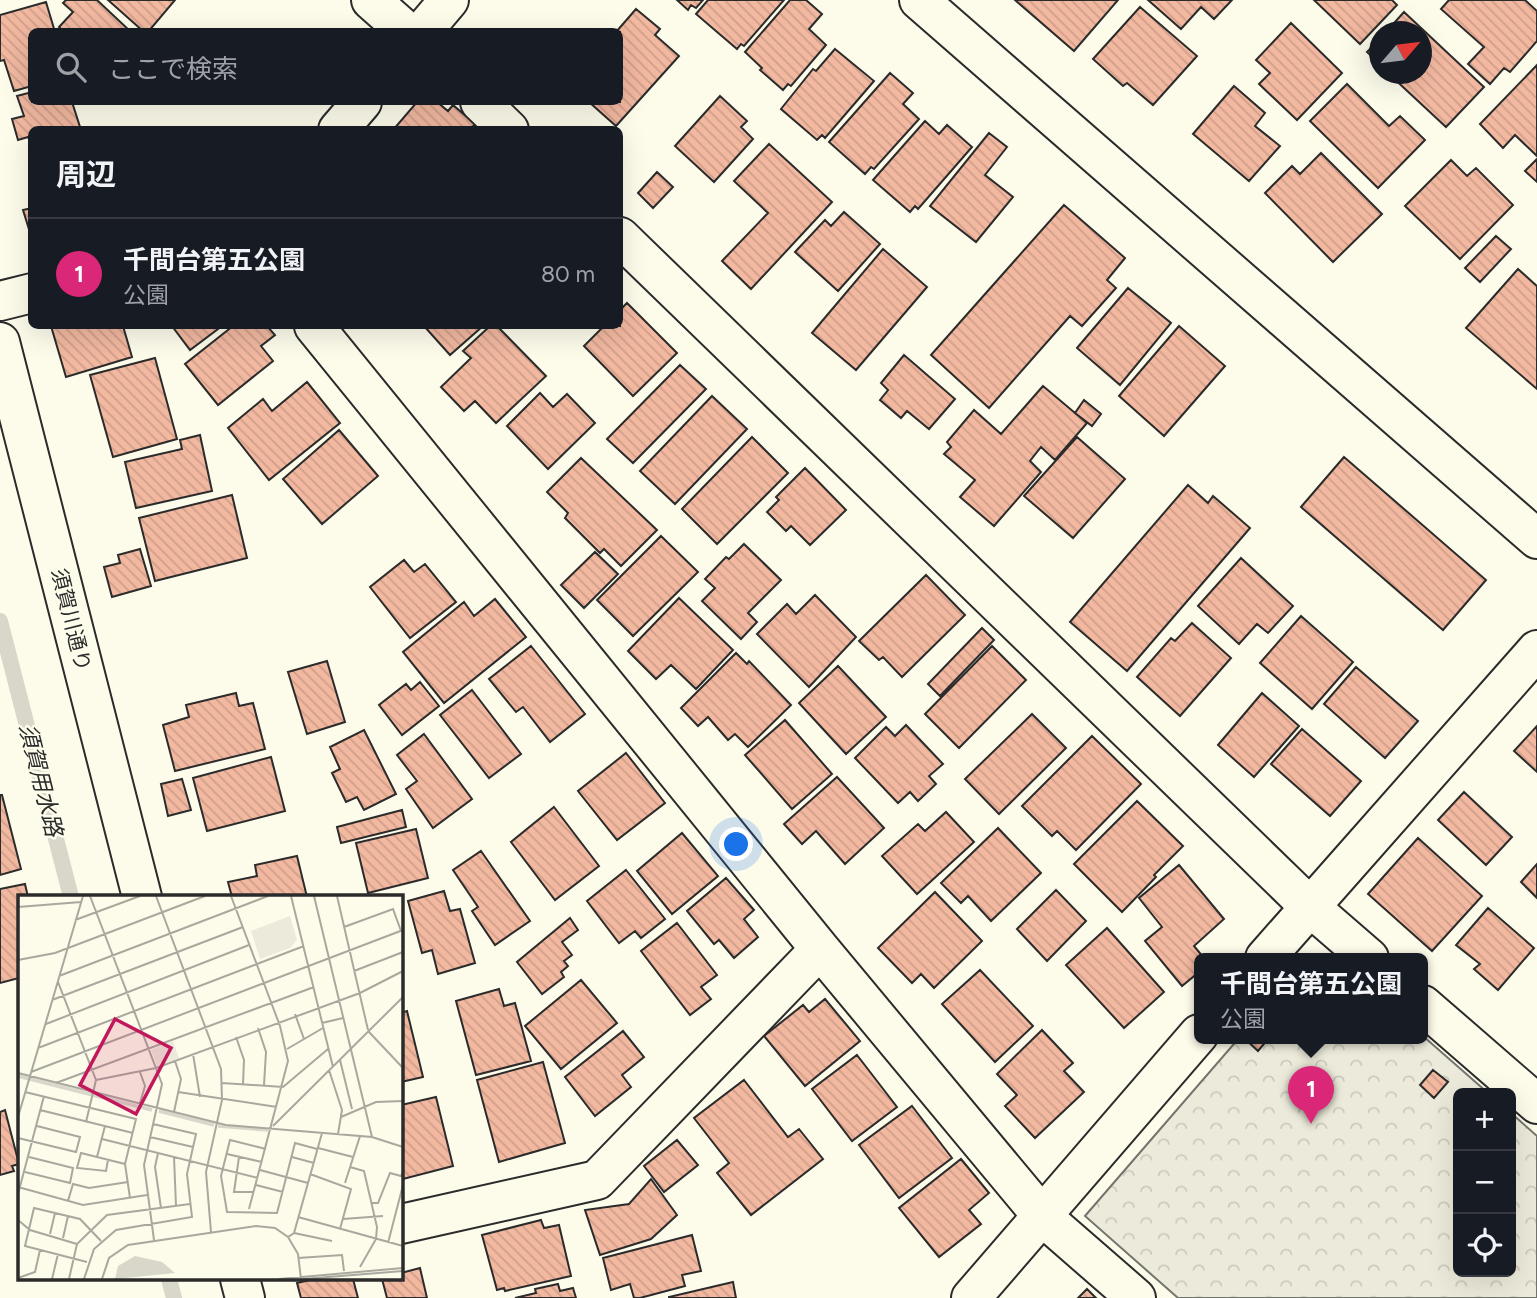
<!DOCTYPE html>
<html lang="ja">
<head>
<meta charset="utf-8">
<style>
  body { margin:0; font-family:Figtree,"Noto Sans JP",sans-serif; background:#242831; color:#f1f3f6 }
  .controls { position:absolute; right:21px; bottom:21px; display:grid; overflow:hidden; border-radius:10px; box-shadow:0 7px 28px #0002 }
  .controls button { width:63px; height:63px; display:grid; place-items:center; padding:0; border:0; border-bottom:2px solid #363941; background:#171b24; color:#f1f3f6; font:35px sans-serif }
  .compass { position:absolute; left:1369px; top:21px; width:63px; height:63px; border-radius:50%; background:#171b24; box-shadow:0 7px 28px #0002; rotate:62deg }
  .you { position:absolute; left:737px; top:845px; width:24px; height:24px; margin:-18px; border:5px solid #fff; border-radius:50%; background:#1a73e8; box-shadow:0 0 0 10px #1a73e833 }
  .badge { display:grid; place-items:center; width:46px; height:46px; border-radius:50%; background:#db2777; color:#fff; font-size:23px; font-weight:700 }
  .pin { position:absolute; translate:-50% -58px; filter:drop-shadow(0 2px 4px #0008) }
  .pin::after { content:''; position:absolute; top:37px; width:24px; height:21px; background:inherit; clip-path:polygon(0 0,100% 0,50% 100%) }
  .popup { position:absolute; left:1194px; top:953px; width:234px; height:91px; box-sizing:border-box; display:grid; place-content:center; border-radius:10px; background:#171b24; filter:drop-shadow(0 2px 5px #0005); font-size:23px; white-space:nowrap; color:#9ea1a6 }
  .popup b { font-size:26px; color:#f1f3f6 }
  .popup::after { content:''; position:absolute; left:50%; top:100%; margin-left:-14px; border:14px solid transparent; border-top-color:#171b24 }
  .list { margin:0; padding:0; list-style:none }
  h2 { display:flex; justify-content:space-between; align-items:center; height:91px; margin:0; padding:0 28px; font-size:30px }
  h2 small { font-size:23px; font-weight:400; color:#9ea1a6 }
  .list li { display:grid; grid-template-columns:46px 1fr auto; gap:21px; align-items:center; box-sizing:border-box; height:112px; padding:0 28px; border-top:2px solid #363941 }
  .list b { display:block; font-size:26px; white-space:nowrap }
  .list p { margin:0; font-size:23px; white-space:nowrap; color:#9ea1a6 }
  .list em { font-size:23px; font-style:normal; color:#9ea1a6 }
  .icon { flex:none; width:38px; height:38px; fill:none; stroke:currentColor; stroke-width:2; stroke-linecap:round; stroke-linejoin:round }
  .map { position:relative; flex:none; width:1537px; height:1298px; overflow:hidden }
  .search { position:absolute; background:#171b24; box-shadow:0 7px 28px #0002; left:28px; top:28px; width:595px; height:77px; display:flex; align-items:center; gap:18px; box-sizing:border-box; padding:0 24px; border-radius:10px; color:#9ea1a6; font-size:26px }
  .panel { position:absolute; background:#171b24; box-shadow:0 7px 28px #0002; left:28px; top:126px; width:595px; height:203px; border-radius:10px }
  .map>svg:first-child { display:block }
  .park { fill:url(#park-crowns); stroke:#74746e; stroke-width:2 }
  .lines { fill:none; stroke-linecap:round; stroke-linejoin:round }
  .stream { stroke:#d8d7c9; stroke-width:16 }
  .building { fill:url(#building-back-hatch); stroke:#2b2b2b; stroke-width:2 }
  .street-casing { stroke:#2b2b2b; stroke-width:42 }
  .secondary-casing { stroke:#2b2b2b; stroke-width:42 }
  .street { stroke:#fdfbea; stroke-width:38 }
  .secondary { stroke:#fdfbea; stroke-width:38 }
  .labels { text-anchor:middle; stroke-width:5; stroke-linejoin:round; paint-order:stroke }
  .street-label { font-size:21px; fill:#2b2b2b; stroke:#fdfbea }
  .water-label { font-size:23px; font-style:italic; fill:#2b2b2b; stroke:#fdfbea }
  .inset-river { fill:none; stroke:#d8d7c9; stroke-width:3.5 }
  .inset-road { fill:none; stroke:#a9a89e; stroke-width:2 }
  .view { fill:#c2185b; fill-opacity:0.15; stroke:#c2185b; stroke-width:3.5 }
  .inset-edge { fill:none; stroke:#2b2b2b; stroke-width:3.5 }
</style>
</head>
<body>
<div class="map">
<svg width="1537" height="1298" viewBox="0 0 1537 1298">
  <defs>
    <pattern id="park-crowns" width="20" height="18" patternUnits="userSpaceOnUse" patternTransform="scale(1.75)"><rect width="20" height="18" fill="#ecebdb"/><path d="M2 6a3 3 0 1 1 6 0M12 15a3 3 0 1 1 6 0" fill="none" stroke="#cbcabc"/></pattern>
    <pattern id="building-back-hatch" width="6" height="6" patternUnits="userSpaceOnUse" patternTransform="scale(1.75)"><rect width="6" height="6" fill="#f2b8a0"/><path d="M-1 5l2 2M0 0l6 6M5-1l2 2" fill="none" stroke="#d09e8a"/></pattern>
  </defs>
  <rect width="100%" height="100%" fill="#fdfbea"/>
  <path class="park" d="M1423,1036L1488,1093H1458V1272H1511V1113L1537,1136V1298H1178L1085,1216L1239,1038H1423Z"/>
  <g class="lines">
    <path class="stream" d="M0,621L71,897
      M169,1279L174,1298"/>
  </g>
  <path class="building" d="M66,0H97L131,32H64L59,27L73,12L63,3Z
    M108,0H175L148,32H144Z
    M677,0H703L696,8L691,5L688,10Z
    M708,0H784L744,46L741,44L737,49L696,14Z
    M790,0H806L822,14L809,29L826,45L791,86L788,84L783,90L760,70L762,68L745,52Z
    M1015,0H1118L1074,51Z
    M1148,0H1232L1214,19L1201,7L1181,29Z
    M1314,0H1392L1397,5L1360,44Z
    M1449,0H1525L1537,11V41L1510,72L1504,68L1490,84L1468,64L1484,47L1441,9Z
    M46,2L55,32H32V86L14,91L4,60L0,61V15Z
    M1140,7L1197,56L1153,105L1127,83L1123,86L1093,59Z
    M636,9L660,29L655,35L679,56L616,126L589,102H620V32H616Z
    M1404,12L1484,87L1446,127L1389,74H1422V32H1386Z
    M1291,23L1342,73L1297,120L1259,84L1270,73L1256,60Z
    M1380,39V64L1367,52Z
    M835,49L874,81L825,138L822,135L817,140L781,109L813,69L816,71Z
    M1537,65V156L1515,135L1503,148L1480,124Z
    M890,73L913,93L903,104L919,119L874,169L871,167L865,174L829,142Z
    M1347,84L1389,126L1400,116L1425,140L1378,188L1310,121Z
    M1234,86L1265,113L1255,126L1280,146L1249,181L1193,134Z
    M32,92V102H72L81,130H32V147L28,137L18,140L12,119L24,116L17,96Z
    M720,96L747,121L741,127L753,139L714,182L675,146Z
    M417,102H437L448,111L453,105L475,124L470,130H393Z
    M925,121L939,134L947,125L972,147L918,209L915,206L910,212L873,180Z
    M989,133L1007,147L985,175L1013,197L976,242L930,206Z
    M769,144L832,202L751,289L722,261L768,213L734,181Z
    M1321,153L1382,214L1333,262L1265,193L1292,166L1300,174Z
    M1537,159V182L1525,171Z
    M1451,160L1467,176L1476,168L1513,205L1460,259L1405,206Z
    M657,172L673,187L653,208L638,193Z
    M1064,205L1125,258L1107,280L1116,288L1082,326L1070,316L989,408L931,355Z
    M32,208V239L23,210Z
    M844,212L880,244L838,291L795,252L825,220L831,226Z
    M1496,236L1511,249L1480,282L1465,268Z
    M883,249L927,287L856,370L812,333Z
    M1518,269L1537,286V389L1466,328Z
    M1128,288L1171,323L1120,385L1077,348Z
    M627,303L677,353L633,396L584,346L604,326H620V310Z
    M51,326H123L132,357L66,377Z
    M172,326H222L190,350Z
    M233,326H267L275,335L261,346L273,361L218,405L185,364Z
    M424,326H483L450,355Z
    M490,326H497L546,376L496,423L475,401L464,411L441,387L471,358L463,351Z
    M1179,326L1225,366L1164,436L1119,396Z
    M904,355L955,399L929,429L907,411L901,418L880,400L888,390L881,383Z
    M155,358L177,439L113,457L90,375Z
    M680,365L706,389L633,463L607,439Z
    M307,382L340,423L269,480L228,428L263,399L272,411Z
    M1043,386L1087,423L1055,460L1041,447L1030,461L1041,472L994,526L960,497L975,480L944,454L951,447L947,442L974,410L1001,434Z
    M540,393L553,407L567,394L595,423L548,469L507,426Z
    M712,396L747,429L675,504L640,471Z
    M1084,400L1101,414L1092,426L1075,413Z
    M339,430L378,476L322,524L283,479Z
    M200,435L212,491L136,508L125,462L182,449L180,440Z
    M752,437L788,473L717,544L682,509Z
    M1077,437L1125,479L1073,538L1024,496Z
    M1344,457L1486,580L1443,630L1301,507Z
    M581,458L657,530L621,566L604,549L600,553L565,518L568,513L547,492Z
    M805,468L846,510L810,545L791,526L786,531L767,512L779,500L776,497Z
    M1188,485L1208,503L1213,496L1250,528L1127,671L1070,622Z
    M232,495L247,558L155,581L139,518Z
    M661,536L698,572L633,636L597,600Z
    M744,544L781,580L748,613L757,622L741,639L702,601L715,588L705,579L726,557L729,559Z
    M140,549L151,586L112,597L104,567L120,563L118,555Z
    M595,552L618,574L584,608L561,585Z
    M1241,558L1293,606L1268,633L1257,624L1239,644L1198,606Z
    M404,560L414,572L425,564L456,602L410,638L370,587Z
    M926,575L965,615L902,677L883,657L879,660L859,641Z
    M815,595L856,637L809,687L757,634L787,604L796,614Z
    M679,598L733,650L696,689L671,665L656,679L628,651Z
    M495,599L526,637L444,703L403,652L464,602L474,616Z
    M1301,616L1353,662L1312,709L1260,663Z
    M1192,623L1231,658L1180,716L1137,677L1171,638L1175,641Z
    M982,628L994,640L940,696L928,684Z
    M531,646L585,714L550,742L523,707L516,712L489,679Z
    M992,646L1026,680L959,748L925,714Z
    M736,653L747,664L749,661L791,705L748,747L735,734L728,740L708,717L698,726L681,708Z
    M327,661L345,722L307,734L288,672Z
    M838,666L886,717L846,754L799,703Z
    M1356,667L1418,721L1385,758L1324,704Z
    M420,682L439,706L402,735L379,705L406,684L411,690Z
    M472,690L521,754L489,778L440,715Z
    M236,693L239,706L253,703L265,749L175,771L163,725L189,717L186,705Z
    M1262,693L1299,726L1254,777L1218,745Z
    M1032,714L1066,748L999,814L965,779Z
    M785,720L832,774L792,809L745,755Z
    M906,725L943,764L929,776L936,784L918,801L910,792L898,803L855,758L886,727L895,736Z
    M1537,726V772L1514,751Z
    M1302,729L1361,781L1330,816L1271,764Z
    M364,730L396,794L364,810L357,797L346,802L332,773L340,769L330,747Z
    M424,734L472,799L433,828L406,789L417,781L397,755Z
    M1092,736L1141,784L1076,850L1057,831L1052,836L1022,806Z
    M626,753L665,803L617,840L578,791Z
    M271,757L285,811L207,831L193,778Z
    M837,777L884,828L845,864L816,831L802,844L784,824Z
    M182,779L191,810L168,816L161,784Z
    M1464,792L1512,837L1486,865L1438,820Z
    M0,795H2L21,869L0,875Z
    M1137,801L1183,846L1154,875L1156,877L1122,912L1074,864Z
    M554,807L599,866L555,900L511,842Z
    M402,810L406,827L341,843L337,827Z
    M946,812L974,842L917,894L882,856L918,824L925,831Z
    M998,828L1041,873L991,921L968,896L961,903L941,883Z
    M416,829L428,878L368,893L356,843Z
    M682,833L718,876L672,914L637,871Z
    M1418,838L1482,896L1432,951L1368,894Z
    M481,851L530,921L495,945L472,911L478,907L453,870Z
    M297,856L307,897H232L228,882L257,876L255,865Z
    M1537,864V898L1521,882Z
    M1179,865L1224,919L1194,946L1204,958H1199V972L1182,986L1145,941L1162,927L1139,898Z
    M626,870L665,919L641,938L635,931L619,943L587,901Z
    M726,878L754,910L744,919L758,937L734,958L719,940L714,944L687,911Z
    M25,884L28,897H19V978L0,983V889Z
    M1056,890L1086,921L1047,961L1017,929Z
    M444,891L450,911L460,909L475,963L438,974L432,950L422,953L408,901Z
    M935,892L982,941L934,988L921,974L912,983L878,948Z
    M1488,908L1534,948L1498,990L1474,969L1480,964L1456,945Z
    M570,918L578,930L562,942L572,955L564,961L568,966L561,972L564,977L542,994L517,962Z
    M677,923L717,975L701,987L711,999L690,1015L641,951Z
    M1107,928L1164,992L1124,1028L1066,965Z
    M980,970L1033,1026L995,1062L942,1004Z
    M581,980L617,1023L561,1069L525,1026Z
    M499,989L504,1006L515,1003L531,1061L476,1075L456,1001Z
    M825,999L860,1041L805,1086L764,1036L803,1005L809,1012Z
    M407,1011L423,1077L401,1082V1013Z
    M1042,1030L1073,1063L1064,1071L1084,1092L1035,1138L1005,1106L1017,1095L997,1074Z
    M623,1031L644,1057L622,1075L631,1087L595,1116L565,1077Z
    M1244,1038H1269L1258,1051Z
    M857,1055L897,1107L852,1141L812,1089Z
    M543,1062L565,1143L499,1162L477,1080Z
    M1433,1070L1448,1082L1434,1098L1420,1085Z
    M744,1080L788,1137L799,1129L823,1159L751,1215L717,1173L729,1163L694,1118Z
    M436,1097L453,1166L403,1179L401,1105Z
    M912,1106L952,1158L899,1198L859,1145Z
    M5,1110L19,1164L12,1166L14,1171L0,1175V1112Z
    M677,1140L698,1165L664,1192L644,1166Z
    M961,1159L989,1193L969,1210L981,1224L939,1257L899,1208Z
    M651,1179L677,1215L651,1239L600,1255L585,1210L629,1204Z
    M541,1220L544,1228L559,1225L571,1276L505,1291L504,1288L497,1290L482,1235Z
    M692,1235L701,1271L682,1275L685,1286L640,1298H634L630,1284L611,1290L603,1258Z
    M420,1268L427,1298H387L382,1279H401V1273Z
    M314,1279H353L358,1298H301L297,1283Z
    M733,1282L736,1298H669V1297Z
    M558,1284L560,1291L573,1288L576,1298H515L536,1293L535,1289Z
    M1087,1289L1096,1298H1078Z"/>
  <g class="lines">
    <g class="street-casing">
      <path id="street" d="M371,0L407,32
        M422,32L449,0
        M480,102L509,130
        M338,130L362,102
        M620,237L1309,906L1369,958
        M0,301L32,293
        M314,326L820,949L1043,1217L1136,1298
        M1423,1005L1537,1104
        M401,1224L597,1180L820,949"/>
    </g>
    <g class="secondary-casing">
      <path id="secondary" d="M919,0L1537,539
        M0,342L142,897
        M1265,958L1537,650
        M240,1279L245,1298
        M971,1298L1199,1034"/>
    </g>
    <use href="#street" class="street"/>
    <use href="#secondary" class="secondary"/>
  </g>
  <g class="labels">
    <g class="street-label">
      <text transform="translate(71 620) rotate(76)" y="7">須賀川通り</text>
    </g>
    <g class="water-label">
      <text transform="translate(41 780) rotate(76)" y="8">須賀用水路</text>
    </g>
  </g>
  <g transform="translate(18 895)">
    <rect width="385" height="385" fill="#fdfbea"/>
    <path d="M155,146L161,163L139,171L133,155Z" fill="#ecebdb"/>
    <path d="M272,21L279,45L272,53L242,64L233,36Z" fill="#ecebdb"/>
    <path d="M117,361L144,367L157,378L97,384L100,371Z" fill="#d8d7c9"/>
    <path class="inset-river" d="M0,181L134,215M141,216L196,230M200,231L250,235"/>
    <path class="inset-road" d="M72,1L144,189L126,270L136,345M138,1L203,174L204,205L188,277L193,337M213,1L262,131L270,166L231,314M273,1L315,172M296,1L354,242M319,1L350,135M0,12L63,7M57,25L122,1M326,32L375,14L383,36M0,65L37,58L187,1M336,76L385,57M41,81L250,1M40,87L78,185L68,227M34,105L225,32M277,119L286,144M304,128L325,123M28,129L231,50M240,133L248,157L246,190M351,137L385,173M218,142L226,165L225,189M20,153L286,51M269,154L305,133M175,159L182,202M322,165L334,214M311,175L324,215L320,239M13,177L385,35M0,178L208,230L354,242L385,252M78,185L138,173L342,98L385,76M38,188L296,92M204,188L265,192L310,154M7,197L118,224L107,269L112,303M160,197L259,212M122,208L127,191L122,177M22,215L115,238M156,217L163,184L157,166M0,222L65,1M323,222L358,207L385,206M255,231L385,102M132,242L175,252M0,243L58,257L62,242L19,231M84,244L240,283M300,253L335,262M248,254L212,245L203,281L209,317L259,318L277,248L299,254M140,258L137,272L143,313M209,259L244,267M79,262L87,231M156,262L158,311M221,262L216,297H236M274,262L296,268M90,265L88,276L59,273L63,258L107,269M332,272L346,276L359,332L358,344L342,372M242,275L290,288M7,277L52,288L55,273L11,262M292,279L333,294L322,334M327,288L342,241M238,290L265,297M0,292L65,310L129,300M0,299L26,201M50,306L55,289L71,293L110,287M353,308H360L372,278L383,281L385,277M280,322L385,351M325,324L365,321M0,325L12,335L59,349M276,338L314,346M32,339L37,318M270,342L276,338L304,238M45,343L50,321M370,348L385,290M280,363L324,360L326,376M69,367L7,351L16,313L62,324L83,346M0,383L17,377L22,355M34,384L40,359M51,384L59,349L89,320L172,309M66,384L76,354L98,335L174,322L169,279L178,239L135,229M84,384L91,363L110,350L238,331L257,333L270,342L280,359L283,384M261,384L385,373M285,384L385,376"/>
    <path class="view" d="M97,124L153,153L118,219L62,190Z"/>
    <rect width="385" height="385" class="inset-edge"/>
  </g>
</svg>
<div class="controls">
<button>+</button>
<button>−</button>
<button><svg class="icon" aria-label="locate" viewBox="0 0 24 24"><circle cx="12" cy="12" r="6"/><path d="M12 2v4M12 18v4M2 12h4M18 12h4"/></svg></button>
</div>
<svg class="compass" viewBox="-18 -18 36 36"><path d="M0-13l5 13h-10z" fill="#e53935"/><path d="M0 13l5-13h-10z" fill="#9ea1a6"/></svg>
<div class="you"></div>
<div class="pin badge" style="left:1311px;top:1124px">1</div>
<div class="popup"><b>千間台第五公園</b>公園</div>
<div class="search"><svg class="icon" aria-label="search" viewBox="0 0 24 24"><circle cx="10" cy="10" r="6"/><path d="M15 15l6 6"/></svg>ここで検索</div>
<section class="panel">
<h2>周辺<small></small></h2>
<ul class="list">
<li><span class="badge">1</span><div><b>千間台第五公園</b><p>公園</p></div><em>80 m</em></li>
</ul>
</section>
</div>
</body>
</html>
